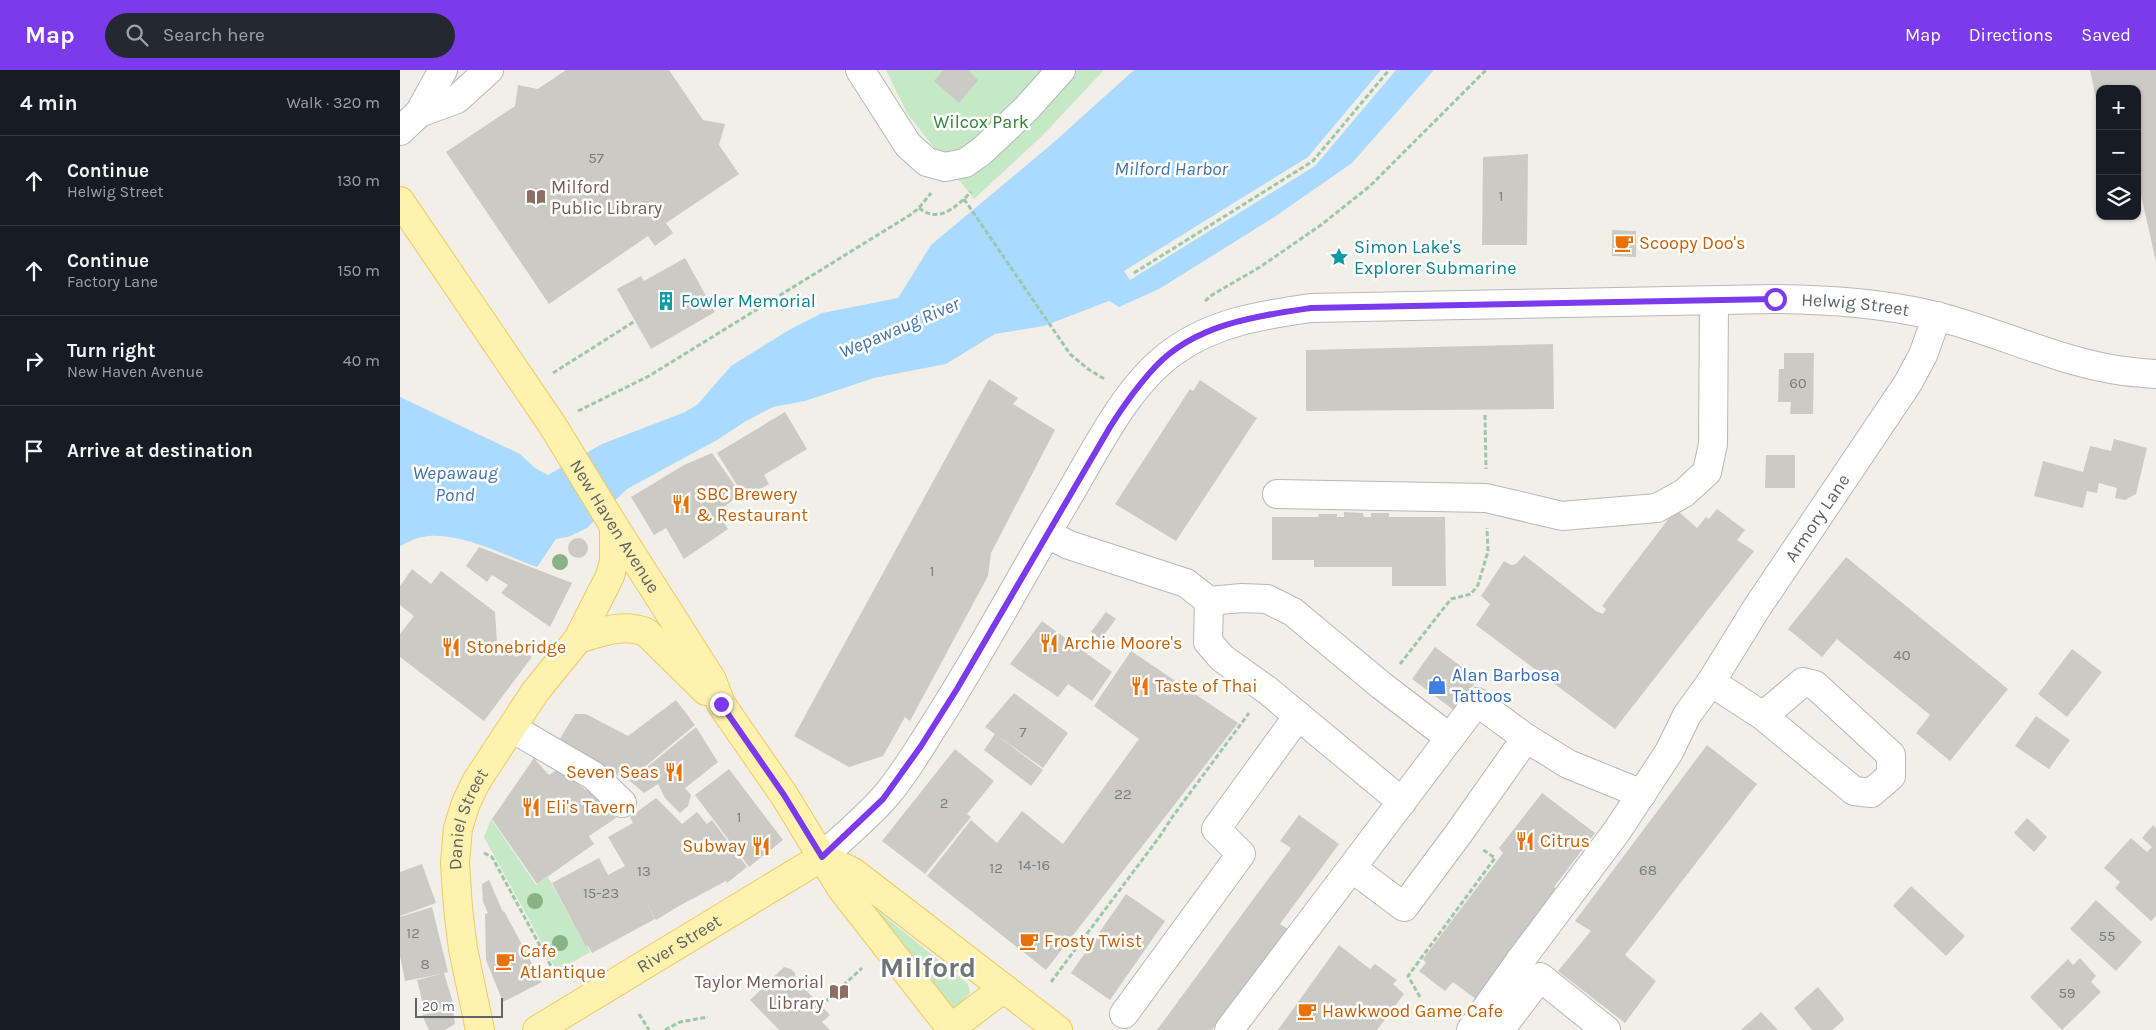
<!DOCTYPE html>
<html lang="en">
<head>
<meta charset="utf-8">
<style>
  body { margin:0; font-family:Karla,sans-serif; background:#242831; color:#f1f3f6 }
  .controls { position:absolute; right:15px; top:15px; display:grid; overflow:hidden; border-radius:10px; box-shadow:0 1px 4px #0004 }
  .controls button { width:45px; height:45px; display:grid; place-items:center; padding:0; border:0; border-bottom:1px solid #363941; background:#171b24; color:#f1f3f6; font:25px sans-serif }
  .scale { position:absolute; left:15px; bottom:12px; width:88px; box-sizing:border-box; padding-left:5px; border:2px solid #5f6368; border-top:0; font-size:14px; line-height:18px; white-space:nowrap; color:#5f6368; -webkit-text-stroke:4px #fff; paint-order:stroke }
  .stop { position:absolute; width:15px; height:15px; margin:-11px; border:4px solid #7c3aed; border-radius:50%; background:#fff }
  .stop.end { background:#7c3aed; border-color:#fff; box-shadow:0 1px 5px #0008 }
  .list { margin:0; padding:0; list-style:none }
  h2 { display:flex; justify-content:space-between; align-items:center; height:65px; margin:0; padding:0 20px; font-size:21px }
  h2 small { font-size:16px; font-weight:400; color:#9ea1a6 }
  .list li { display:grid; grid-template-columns:32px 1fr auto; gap:15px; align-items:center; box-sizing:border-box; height:90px; padding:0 20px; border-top:1px solid #363941 }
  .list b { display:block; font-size:19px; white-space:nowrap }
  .list p { margin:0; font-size:16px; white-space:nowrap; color:#9ea1a6 }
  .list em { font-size:16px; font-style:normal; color:#9ea1a6 }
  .icon { flex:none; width:28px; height:28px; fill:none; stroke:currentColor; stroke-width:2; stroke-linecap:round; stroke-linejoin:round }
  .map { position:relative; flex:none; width:1756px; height:960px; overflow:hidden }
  header { display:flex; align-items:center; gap:30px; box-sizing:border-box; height:70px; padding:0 25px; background:#7c3aed; color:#fff }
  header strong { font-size:24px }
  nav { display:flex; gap:28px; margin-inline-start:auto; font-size:18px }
  .search { width:350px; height:45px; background:#242831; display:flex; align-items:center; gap:12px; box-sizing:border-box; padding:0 18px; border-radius:28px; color:#9ea1a6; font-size:19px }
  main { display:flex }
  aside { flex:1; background:#171b24 }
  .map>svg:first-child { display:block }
  .green { fill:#c5e8c5 }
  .water { fill:#aadaff }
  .pier { fill:#f1efe8 }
  .building { fill:#cccac5 }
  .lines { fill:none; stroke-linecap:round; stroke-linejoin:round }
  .minor-casing { stroke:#b5b8bc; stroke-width:30 }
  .major-casing { stroke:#f2c960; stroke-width:30 }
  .path { stroke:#9cc7a9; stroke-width:3; stroke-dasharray:5 2.5; stroke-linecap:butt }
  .minor { stroke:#fff; stroke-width:28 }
  .major { stroke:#fff2af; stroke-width:28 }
  .tree { fill:#89b387 }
  .route { stroke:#7c3aed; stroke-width:6 }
  .labels { text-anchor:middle; stroke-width:5; stroke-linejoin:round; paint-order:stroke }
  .number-label { font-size:15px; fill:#7a7d7f }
  .park-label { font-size:18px; fill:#348238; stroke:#fff }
  .education-label { font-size:18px; fill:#785e54; stroke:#fff; text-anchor:start }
  .food-label { font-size:18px; fill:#c56008; stroke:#fff; text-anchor:start }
  .culture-label { font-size:18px; fill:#0d838f; stroke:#fff; text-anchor:start }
  .street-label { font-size:18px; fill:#5f6368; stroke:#fff }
  .shop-label { font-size:18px; fill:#366cbe; stroke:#fff; text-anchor:start }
  .water-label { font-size:19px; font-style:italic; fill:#4174aa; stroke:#fff }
  .town-label { font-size:28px; font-weight:bold; fill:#70757a; stroke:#fff }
</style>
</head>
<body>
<header>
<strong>Map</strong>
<div class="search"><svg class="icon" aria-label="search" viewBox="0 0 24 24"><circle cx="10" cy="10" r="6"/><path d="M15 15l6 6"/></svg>Search here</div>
<nav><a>Map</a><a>Directions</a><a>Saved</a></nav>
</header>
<main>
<aside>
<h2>4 min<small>Walk · 320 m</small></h2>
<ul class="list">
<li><svg class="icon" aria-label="ahead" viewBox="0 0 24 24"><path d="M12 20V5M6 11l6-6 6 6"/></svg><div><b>Continue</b><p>Helwig Street</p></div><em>130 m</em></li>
<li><svg class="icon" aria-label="ahead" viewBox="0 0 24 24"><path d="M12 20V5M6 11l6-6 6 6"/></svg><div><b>Continue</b><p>Factory Lane</p></div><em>150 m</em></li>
<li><svg class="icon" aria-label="right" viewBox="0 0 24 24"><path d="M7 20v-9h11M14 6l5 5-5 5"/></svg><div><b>Turn right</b><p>New Haven Avenue</p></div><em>40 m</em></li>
<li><svg class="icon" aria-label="arrive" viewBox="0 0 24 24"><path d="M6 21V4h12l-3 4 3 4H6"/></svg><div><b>Arrive at destination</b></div></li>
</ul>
</aside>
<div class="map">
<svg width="1756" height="960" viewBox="0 0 1756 960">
  <rect width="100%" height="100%" fill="#f1efe8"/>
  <path class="green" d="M486,0H704L642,66L574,129L507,43Z
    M91,749L136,815L148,807L186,877H188L190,882L157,901L84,767Z
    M473,837L568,914L570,923L556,939L553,940Z"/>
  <path class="water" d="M734,0H1034L952,93L873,148L759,219L719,237L709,231L644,256L595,264L546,294L474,308L405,331L373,337L346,351L317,370L227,419L187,458L168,467L156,469L137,497C105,485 55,460 22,467C14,468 7,473 0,476V327L120,384L135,398L148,405L202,374L285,342L298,334L331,296L389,260L422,243L498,228L531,175L653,73Z"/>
  <path class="pier" d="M981,0H996L915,96L730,210L724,201L908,87Z"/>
  <path class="building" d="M166,0H269L303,50L325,54L319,75L339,104L266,153L273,163L255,176L248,166L149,234L46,82L115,36L118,15L138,19Z
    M543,0H568L578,10L559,33L534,11Z
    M1690,0H1756V192L1741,125L1737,126V19H1700L1699,43Z
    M1128,84L1127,175H1082L1083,87Z
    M1212,160L1236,161V187L1212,186Z
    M285,188L315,242L251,279L217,219L241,206L244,211Z
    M1153,274L1154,339L906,341V280Z
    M1384,283H1414L1413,344H1390L1391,332H1378L1379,299H1384Z
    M589,309L618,328L613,334L655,360L591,483L588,506L510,651L505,647L483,686L449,697L394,666Z
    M800,310L857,348L776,471L715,434L790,319L793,321Z
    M385,342L407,379L364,405L369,414L345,428L317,383Z
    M1714,369L1747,378L1736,424L1725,430L1715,428L1717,418L1699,413L1697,423L1687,421L1683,438L1634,426L1643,391L1683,402L1690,376L1711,381Z
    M312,383L341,424L317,442L328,459L284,489L266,458L254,465L231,427L284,395Z
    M1366,385H1395V418H1365Z
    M1317,439L1345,460L1337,470L1354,481L1215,659L1076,555L1090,534L1081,526L1104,491L1111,495L1116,494L1124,485L1196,541L1203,544L1206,539L1202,536L1273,443L1279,442L1297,458L1306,447L1309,449Z
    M944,442L963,443L964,447H971V443H989V447H1045L1046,516H992V497H914V490H872V447H918L919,444H937V447H944Z
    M168 478a10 10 0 1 1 20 0a10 10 0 1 1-20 0Z
    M79,477L172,513L150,557L101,523L108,515L92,505L87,512L66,496Z
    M1446,487L1608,619L1550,691L1516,663L1530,645L1437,569L1422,587L1388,559Z
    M12,499L31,514L41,501L95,542L97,573L116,587L122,580L132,587L84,651L0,587V564L14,546L0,535V516Z
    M706,542L716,549L701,569L691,562Z
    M642,551L712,602L692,631L668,614L658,627L610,594Z
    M1035,577L1078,609L1055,641L1012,609Z
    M1672,579L1702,602L1667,647L1638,624Z
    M731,581L838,653L646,900L527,806L571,750L597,773L622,741L663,774L739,669L694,636Z
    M614,623L668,663L643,698L585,657Z
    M276,630L295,655L228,711L156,675L175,644H186L228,666Z
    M1636,646L1670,670L1649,699L1615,676Z
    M296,657L318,692L285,718L291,725L288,736L280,743L265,728L258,714L244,723L230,711Z
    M595,664L643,700L631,716L584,680Z
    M1307,675L1357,714L1225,885L1256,911L1225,953L1158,901L1191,861L1175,851Z
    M555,679L594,711L567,744L571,747L525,804L482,771Z
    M134,688L149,705L158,699L186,720L192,717L204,737L208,735L216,748L189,766L194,774L137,814L92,749Z
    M329,699L383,770L349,797L295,725Z
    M1142,723L1195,763L1154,817L1162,822L1081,933L1053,912L1045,921L1019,901L1026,893L1023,889L1103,783L1099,778Z
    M256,728L282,754L297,742L307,754L312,750L347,797L327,813L326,811L279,836L256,850L245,830L255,849L192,883L188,876L186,877L152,813L199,788L208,805L225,796L208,767L233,753L230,747Z
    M899,745L939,774L880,854L888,859L812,960H757L891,778L880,771Z
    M1627,748L1647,767L1634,782L1614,763Z
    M1753,755L1756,758V846L1751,851L1715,818L1720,812L1704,798L1731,768L1747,782L1752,777L1742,768Z
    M22,794L36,833L0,846V802Z
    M89,810L103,842L104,841L142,912L103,932L86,890L85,844L88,843L83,832L82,814Z
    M1511,816L1565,866L1546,886L1493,836Z
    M726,824L765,851L710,930L671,903Z
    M1696,830L1742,872L1716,901L1670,859Z
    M32,837L48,902L44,903L54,936L25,942L17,910L41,904L5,911L0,886V847Z
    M939,875L970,899L975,894L997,910L993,914L1004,924L977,960H878Z
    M1680,888L1696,906L1691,912L1701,922L1662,960L1630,927L1668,889L1673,895Z
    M384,897L391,899L395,903L396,910L430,945L422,952L430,960H379L350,930Z
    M1418,917L1443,947L1444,950L1432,960H1412L1394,938Z
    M53,939L55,954L45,960H29L22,945Z
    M1361,942L1378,960H1341Z"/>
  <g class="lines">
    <g class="minor-casing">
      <g id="minor">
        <path d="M460,0L508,75L527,92L545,97L565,93L582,81L627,38L661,0"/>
        <path d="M19,43L57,29L89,0"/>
        <path d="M0,61L19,43L43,0"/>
        <path d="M877,424L1086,428L1162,446L1257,438L1284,423L1307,402L1313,374L1314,231"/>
        <path d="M647,464L669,475L786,513L809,531L842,528L867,529L893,542L982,616L1050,668"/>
        <path d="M809,531L808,572L822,588L867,620L1002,732"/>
        <path d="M1311,612L1363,646L1454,721L1471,723L1491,706V685L1415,615L1403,612L1363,646"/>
        <path d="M112,658L194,706L222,733"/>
        <path id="s1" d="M422,787C442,768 465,749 483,729C505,704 522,674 540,646C583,578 621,507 662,437C693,386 724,317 773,282C814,252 862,245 911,238L1375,229C1430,230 1483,233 1536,246C1595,261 1651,288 1711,299C1726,302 1741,303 1756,304"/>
        <path d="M952,798L1004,837L1059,763L1126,668"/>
        <path d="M724,944L841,784L816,759L898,646"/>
        <path d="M829,960L1077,632L1126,668L1168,694L1242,724"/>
        <path id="s2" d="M1071,960L1119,892L1217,761L1269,682L1287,645L1311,612L1356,539L1508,313L1523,285L1537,246"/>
        <path d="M1100,960L1140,907L1206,960"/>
      </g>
    </g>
    <g class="major-casing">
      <g id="major">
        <path id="s3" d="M0,131L153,356L214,456L312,610L321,634L384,725L441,818L552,960"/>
        <path d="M178,569C202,562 222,553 246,562L306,621"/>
        <path d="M422,787L453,802L658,960"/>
        <path d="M551,958L604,918"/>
        <path id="s4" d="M80,960L63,879L58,838L55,793L58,758L66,733L76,712L135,622L178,569L210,506L214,491V456"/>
        <path id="s5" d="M137,960L422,787"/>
      </g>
    </g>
    <path class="path" d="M564,129L670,284L688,299L706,310
      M519,138C539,154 556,137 571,122
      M734,203L913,91L989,0
      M805,231L812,225L860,197L921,155L970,116L1086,0
      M153,303L235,251
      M178,341L249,306L510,145L519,138L531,123
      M1085,345L1086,399
      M1000,594L1051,529L1071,524L1078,515L1088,481L1087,458
      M84,783L92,787L158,909
      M651,912L760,766L773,746L849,643
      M1020,927L1008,906L1095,788L1082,779
      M421,936L462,898
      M239,944L249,960
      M265,960L280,952L308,947"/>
    <use href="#minor" class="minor"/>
    <use href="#major" class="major"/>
  </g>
  <g class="tree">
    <circle cx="160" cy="492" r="8"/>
    <circle cx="135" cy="831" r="8"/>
    <circle cx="160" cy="873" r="8"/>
  </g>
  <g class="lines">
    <path class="route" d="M321,634L384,725L422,787L483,729L521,676L557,619L710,357C724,335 738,315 756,296C796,254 857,246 911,238L1375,229"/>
  </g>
  <defs>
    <g id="library-bare" transform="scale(1.5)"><path d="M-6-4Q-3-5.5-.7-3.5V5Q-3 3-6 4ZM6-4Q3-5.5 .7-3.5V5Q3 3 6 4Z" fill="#8d6e63" stroke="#fff" stroke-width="2.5" paint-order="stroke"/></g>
    <g id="cafe-bare" transform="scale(1.5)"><path d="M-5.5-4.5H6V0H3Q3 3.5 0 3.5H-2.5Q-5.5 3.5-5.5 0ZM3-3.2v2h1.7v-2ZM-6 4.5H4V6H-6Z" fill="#e8710a" stroke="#fff" stroke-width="2.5" paint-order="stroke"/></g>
    <g id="sight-bare" transform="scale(1.5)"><path d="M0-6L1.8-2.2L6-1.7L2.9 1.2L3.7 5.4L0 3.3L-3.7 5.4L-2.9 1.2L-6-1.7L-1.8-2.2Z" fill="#0f9aa8" stroke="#fff" stroke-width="2.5" paint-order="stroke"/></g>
    <g id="building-bare" transform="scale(1.5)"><path d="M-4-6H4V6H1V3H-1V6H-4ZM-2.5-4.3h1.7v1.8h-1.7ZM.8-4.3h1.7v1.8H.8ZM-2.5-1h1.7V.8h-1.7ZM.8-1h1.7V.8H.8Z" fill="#0f9aa8" stroke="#fff" stroke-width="2.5" paint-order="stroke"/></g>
    <g id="restaurant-bare" transform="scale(1.5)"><path d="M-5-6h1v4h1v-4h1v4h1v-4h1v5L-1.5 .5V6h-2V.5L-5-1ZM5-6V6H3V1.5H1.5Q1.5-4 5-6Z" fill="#e8710a" stroke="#fff" stroke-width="2.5" paint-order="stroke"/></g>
    <g id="shop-bare" transform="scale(1.5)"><path d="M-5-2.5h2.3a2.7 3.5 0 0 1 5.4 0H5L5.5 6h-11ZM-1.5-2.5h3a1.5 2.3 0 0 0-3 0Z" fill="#3f7fe0" stroke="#fff" stroke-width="2.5" paint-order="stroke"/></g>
  </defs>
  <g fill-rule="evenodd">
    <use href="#library-bare" x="136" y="127"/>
    <use href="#cafe-bare" x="1224" y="173"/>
    <use href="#sight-bare" x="939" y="187"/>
    <use href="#building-bare" x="266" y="231"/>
    <use href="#restaurant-bare" x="281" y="434"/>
    <use href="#restaurant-bare" x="649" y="573"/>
    <use href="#restaurant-bare" x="51" y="577"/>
    <use href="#shop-bare" x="1037" y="615"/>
    <use href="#restaurant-bare" x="740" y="616"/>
    <use href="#restaurant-bare" x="274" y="702"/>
    <use href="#restaurant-bare" x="131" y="737"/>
    <use href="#restaurant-bare" x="1125" y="771"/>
    <use href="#restaurant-bare" x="361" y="776"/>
    <use href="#cafe-bare" x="629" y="871"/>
    <use href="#cafe-bare" x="105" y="891"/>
    <use href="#library-bare" x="439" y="922"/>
    <use href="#cafe-bare" x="907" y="941"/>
  </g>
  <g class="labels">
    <g class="number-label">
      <text x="196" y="93">57</text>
      <text x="1101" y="131">1</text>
      <text x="1398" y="318">60</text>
      <text x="532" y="506">1</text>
      <text x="1502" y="590">40</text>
      <text x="623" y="667">7</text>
      <text x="723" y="729">22</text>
      <text x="544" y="738">2</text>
      <text x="339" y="752">1</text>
      <text x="634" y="800">14-16</text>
      <text x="596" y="803">12</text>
      <text x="1248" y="805">68</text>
      <text x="244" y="806">13</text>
      <text x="201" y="828">15-23</text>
      <text x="13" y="868">12</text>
      <text x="1707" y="871">55</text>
      <text x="25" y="899">8</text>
      <text x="1667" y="928">59</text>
    </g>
    <g class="park-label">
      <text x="581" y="58">Wilcox Park</text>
    </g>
    <g class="education-label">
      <text x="151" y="123">Milford<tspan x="151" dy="21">Public Library</tspan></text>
      <text x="424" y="918" text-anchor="end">Taylor Memorial<tspan x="424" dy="21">Library</tspan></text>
    </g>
    <g class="food-label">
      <text x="1239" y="179">Scoopy Doo's</text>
      <text x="296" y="430">SBC Brewery<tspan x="296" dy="21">&amp; Restaurant</tspan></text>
      <text x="664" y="579">Archie Moore's</text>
      <text x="66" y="583">Stonebridge</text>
      <text x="755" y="622">Taste of Thai</text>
      <text x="259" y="708" text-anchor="end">Seven Seas</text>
      <text x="146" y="743">Eli's Tavern</text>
      <text x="1140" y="777">Citrus</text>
      <text x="346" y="782" text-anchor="end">Subway</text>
      <text x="644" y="877">Frosty Twist</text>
      <text x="120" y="887">Cafe<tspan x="120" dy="21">Atlantique</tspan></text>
      <text x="922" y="947">Hawkwood Game Cafe</text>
    </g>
    <g class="culture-label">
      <text x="954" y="183">Simon Lake's<tspan x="954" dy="21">Explorer Submarine</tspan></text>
      <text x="281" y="237">Fowler Memorial</text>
    </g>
    <g class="street-label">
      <text dy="6" stroke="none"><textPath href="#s1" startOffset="1310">Helwig Street</textPath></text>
      <text dy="6" stroke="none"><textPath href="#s2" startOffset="619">Armory Lane</textPath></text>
      <text dy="6" stroke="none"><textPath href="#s3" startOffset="390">New Haven Avenue</textPath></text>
      <text dy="6" stroke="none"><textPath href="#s4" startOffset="215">Daniel Street</textPath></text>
      <text dy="6" stroke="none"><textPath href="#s5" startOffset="166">River Street</textPath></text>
    </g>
    <g class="shop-label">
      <text x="1052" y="611">Alan Barbosa<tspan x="1052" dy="21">Tattoos</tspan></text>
    </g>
    <g class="water-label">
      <text x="771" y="105">Milford Harbor</text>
      <text transform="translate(499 257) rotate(-23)" y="7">Wepawaug River</text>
      <text x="55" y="409">Wepawaug<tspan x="55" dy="22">Pond</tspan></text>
    </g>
    <g class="town-label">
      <text x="528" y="907">Milford</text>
    </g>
  </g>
</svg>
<div class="controls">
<button>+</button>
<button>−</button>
<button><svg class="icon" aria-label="layers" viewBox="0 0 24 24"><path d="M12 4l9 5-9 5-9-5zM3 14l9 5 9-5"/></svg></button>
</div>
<div class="scale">20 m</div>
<div class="stop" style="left:1375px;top:229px"></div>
<div class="stop end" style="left:321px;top:634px"></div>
</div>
</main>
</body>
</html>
